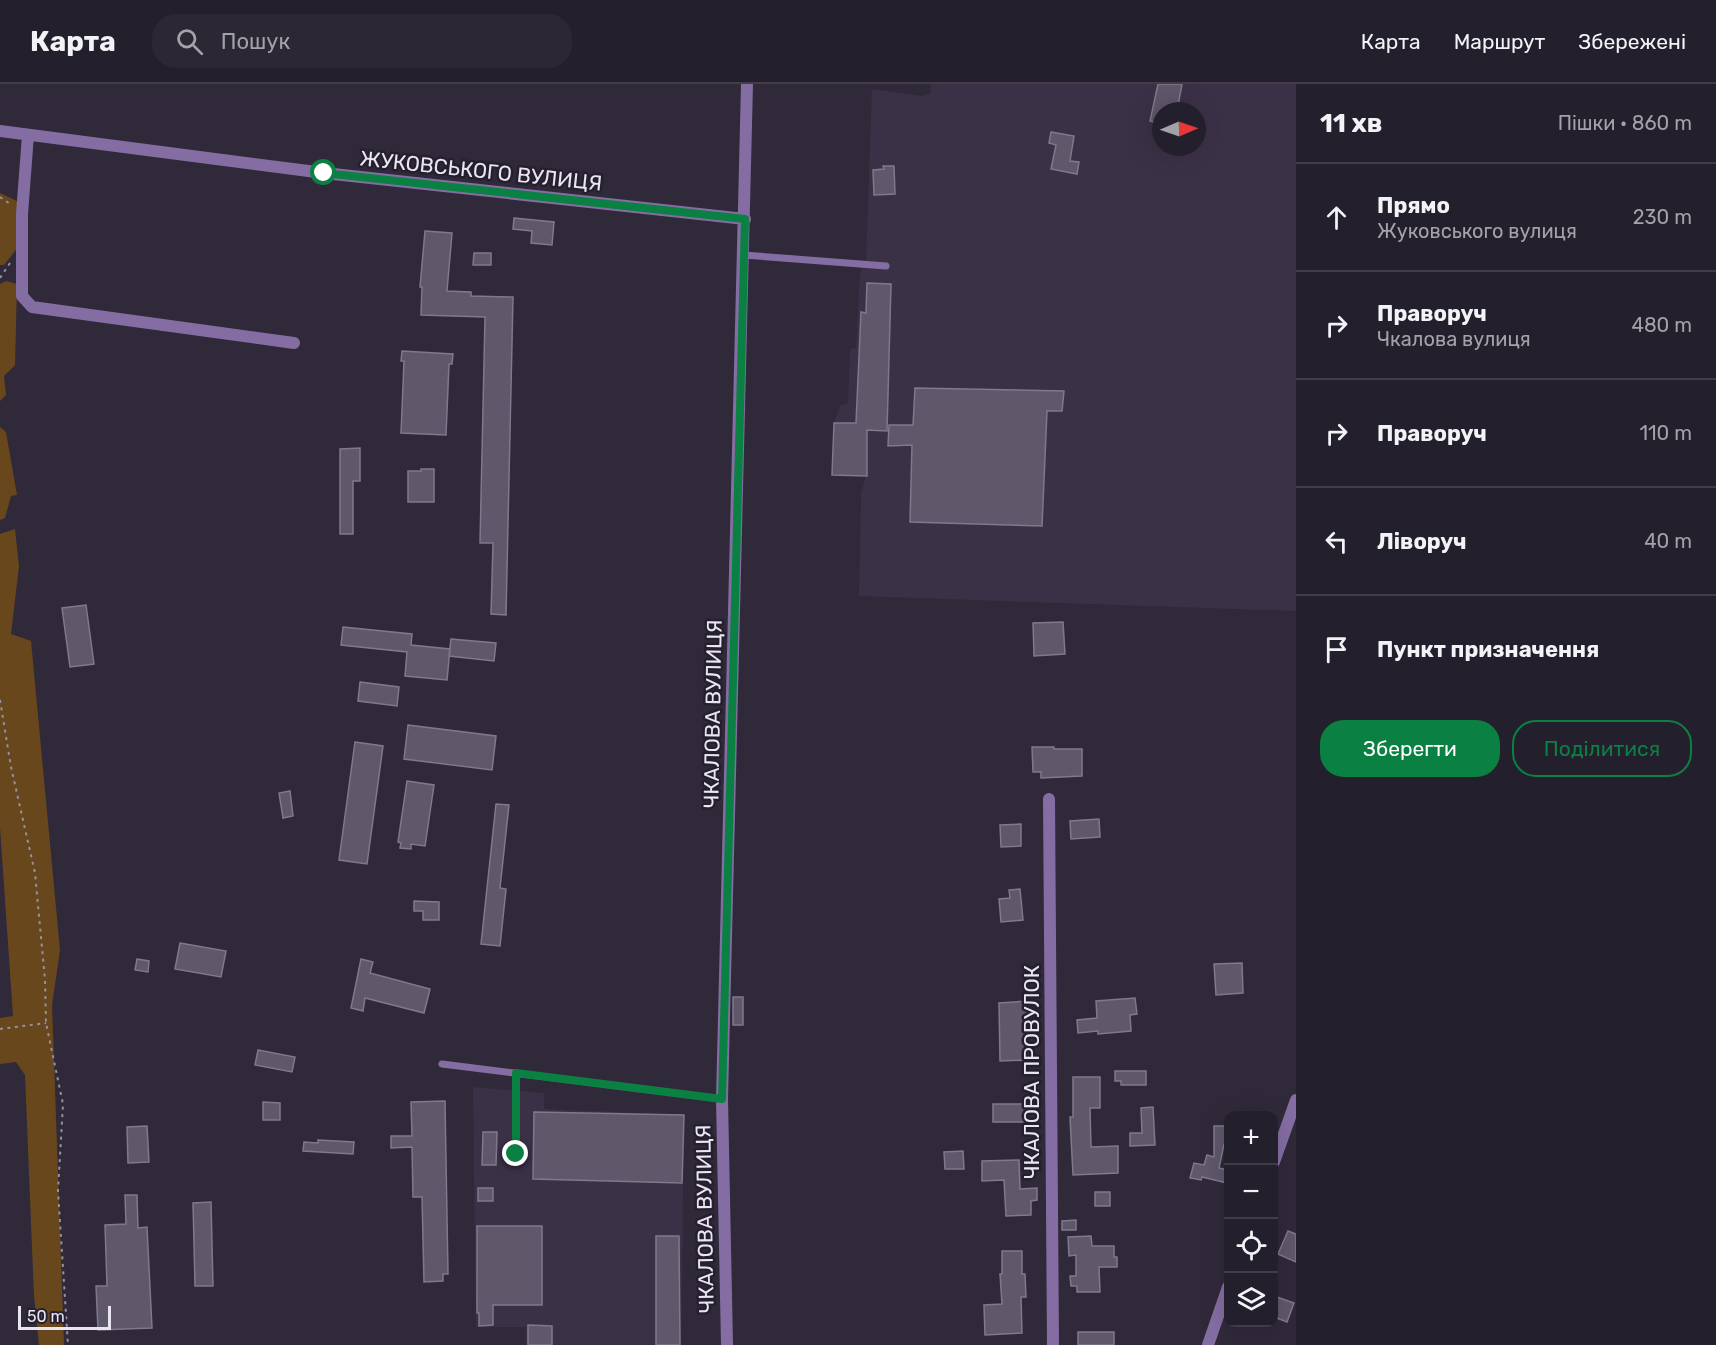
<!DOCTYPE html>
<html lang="uk">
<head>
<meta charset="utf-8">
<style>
  body { margin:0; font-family:Rubik,sans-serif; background:#2c2734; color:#f1f3f6 }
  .controls { position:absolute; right:18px; bottom:18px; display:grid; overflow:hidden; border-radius:12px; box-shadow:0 6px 24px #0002 }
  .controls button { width:54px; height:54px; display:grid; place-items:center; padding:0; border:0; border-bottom:2px solid #413d48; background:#241f2c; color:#f1f3f6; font:30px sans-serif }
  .compass { position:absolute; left:1152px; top:18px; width:54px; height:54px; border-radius:50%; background:#241f2c; box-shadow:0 6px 24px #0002; rotate:88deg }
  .scale { position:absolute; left:18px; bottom:15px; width:93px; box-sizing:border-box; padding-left:6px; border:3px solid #eae6f1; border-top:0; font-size:16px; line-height:21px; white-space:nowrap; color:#eae6f1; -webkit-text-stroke:4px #261f30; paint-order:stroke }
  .stop { position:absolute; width:18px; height:18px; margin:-14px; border:4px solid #0b8043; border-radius:50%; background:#fff }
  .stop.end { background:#0b8043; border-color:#fff; box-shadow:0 2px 6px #0008 }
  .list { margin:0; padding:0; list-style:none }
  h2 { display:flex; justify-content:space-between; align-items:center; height:78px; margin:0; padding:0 24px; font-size:26px }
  h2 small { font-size:20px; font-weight:400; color:#a3a2a9 }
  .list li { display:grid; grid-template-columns:39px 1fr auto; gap:18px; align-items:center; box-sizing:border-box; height:108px; padding:0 24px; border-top:2px solid #413d48 }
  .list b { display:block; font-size:22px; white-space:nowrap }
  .list p { margin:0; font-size:20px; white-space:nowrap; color:#a3a2a9 }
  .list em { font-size:20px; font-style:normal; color:#a3a2a9 }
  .actions { display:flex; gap:12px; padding:18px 24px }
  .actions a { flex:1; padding:14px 0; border:2px solid #0b8043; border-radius:24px; text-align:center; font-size:21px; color:#0b8043 }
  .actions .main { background:#0b8043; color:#fff }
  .icon { flex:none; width:33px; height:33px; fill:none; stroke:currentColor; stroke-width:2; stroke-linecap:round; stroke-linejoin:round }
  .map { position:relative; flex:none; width:1296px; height:1261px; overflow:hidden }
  header { display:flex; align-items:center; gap:36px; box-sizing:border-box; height:84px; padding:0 30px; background:#241f2c; border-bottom:2px solid #413d48 }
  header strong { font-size:28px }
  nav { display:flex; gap:33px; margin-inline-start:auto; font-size:21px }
  .search { width:420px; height:54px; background:#2c2734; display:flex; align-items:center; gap:15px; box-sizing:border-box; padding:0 21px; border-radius:24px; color:#a3a2a9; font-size:22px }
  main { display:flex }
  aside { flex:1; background:#241f2c }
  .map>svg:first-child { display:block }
  .built { fill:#3b3147; fill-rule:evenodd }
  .green { fill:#69471d }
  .building { fill:#5f576a; stroke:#80788c; stroke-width:1.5 }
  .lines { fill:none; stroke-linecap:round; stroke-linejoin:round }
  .path { stroke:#96919f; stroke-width:2; stroke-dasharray:3 4.5; stroke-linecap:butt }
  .service { stroke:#846da2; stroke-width:7 }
  .minor { stroke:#846da2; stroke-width:12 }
  .route { stroke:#0b8043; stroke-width:8 }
  .labels { text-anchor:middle; stroke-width:5; stroke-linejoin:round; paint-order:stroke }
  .street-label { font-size:21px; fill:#eae6f1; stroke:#261f30 }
</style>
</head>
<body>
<header>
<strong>Карта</strong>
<div class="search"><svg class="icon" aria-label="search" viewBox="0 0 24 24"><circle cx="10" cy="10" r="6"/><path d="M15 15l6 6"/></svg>Пошук</div>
<nav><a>Карта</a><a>Маршрут</a><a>Збережені</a></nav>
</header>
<main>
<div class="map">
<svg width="1296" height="1261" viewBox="0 0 1296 1261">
  <rect width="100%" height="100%" fill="#30293a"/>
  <path class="built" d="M931,0H1296V527L859,512L861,410L866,392L832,391L834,339L840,322L848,319L850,265L856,264L860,188L866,180L872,5L921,12L931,10ZM1161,27H1197V63H1161Z
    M473,1003L544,1009V1025L684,1031L681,1261H526V1243H476Z"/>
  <path class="green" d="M0,109L19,118L18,163L4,181H0Z
    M6,197L17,200L15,281L4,292L6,311L0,317V200Z
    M0,343L6,348L17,411L11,412L5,434L0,436Z
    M15,445L19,482L11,550L31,557L60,866L52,921L64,1261H39L34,1212L25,991L16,978L0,980V934L13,932L0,743V450Z"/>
  <path class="building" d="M1158,0H1182L1177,27H1161V40L1150,37Z
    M1051,48L1074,52L1070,77L1079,78L1077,90L1051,85L1056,61L1049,59Z
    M883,82H894L895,110L874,111L873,86L884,85Z
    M514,134L554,138L552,161L531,159L532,147L513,145Z
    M425,147L452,149L447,207L471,208V212L513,213L506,531L491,530L493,459H480L485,233L421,231L422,203H420Z
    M474,169H491V181H473Z
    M867,199L891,200L887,347L867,346V392L832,391L834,339H856L861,228L866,229Z
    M402,267L453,270L452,280H449L446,351L401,349L404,277H401Z
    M915,304L1064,307L1062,327H1047L1042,442L910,438L912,361L888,362L889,341H913Z
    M360,364V397H353V450H340V365Z
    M421,385H434V418H408V387H421Z
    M86,521L94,580L70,583L62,524Z
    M1063,538L1065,570L1034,572L1033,539Z
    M343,543L412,550L411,561L450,565L447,596L405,592L407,568L341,561Z
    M451,555L496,559L494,577L449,572Z
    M360,598L399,603L397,622L358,617Z
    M408,641L496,652L492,686L404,675Z
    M355,658L383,662L367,780L339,776Z
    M1032,663H1054V665H1082V692L1041,694V688H1033Z
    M407,697L434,701L425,762L411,760V765L400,764L401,759L398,758Z
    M290,707L293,732L283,734L279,709Z
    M496,720L509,721L500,804L506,805L500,862L481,860Z
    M1099,735L1100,753L1071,755L1070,737Z
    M1021,740V762L1001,763L1000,741Z
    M1020,805L1023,836L1001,838L999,815L1010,814L1009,806Z
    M414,817L439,818V836H423V827H414Z
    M180,859L226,867L221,893L175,885Z
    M137,875L149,877L148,888L135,886Z
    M361,875L373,878L370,889L430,905L424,929L365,914L363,927L351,924Z
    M1242,879L1243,909L1216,911L1214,880Z
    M733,913H743V941H733Z
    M1135,914L1137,930L1130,931L1131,947L1098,950V947L1078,949L1077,936L1097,934L1096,917Z
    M1028,917L1029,940H1027L1028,976L1000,977L999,919Z
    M258,966L295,973L292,988L255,981Z
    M1115,987H1146V1001H1121V997H1115Z
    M1073,993H1100V1024H1090L1091,1063L1118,1062V1089L1073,1091L1070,1033H1073Z
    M445,1017L448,1190H443V1197L424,1198L422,1113H413L412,1063L391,1064V1052H412L411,1018Z
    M263,1018L280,1019V1036H263Z
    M993,1020H1025V1038H993Z
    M1153,1023L1155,1061L1130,1062V1049H1142L1141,1024Z
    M534,1028L684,1031L682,1099L533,1095Z
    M147,1042L149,1078L128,1079L127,1043Z
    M1214,1042H1228V1059L1224,1060L1219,1084L1228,1086L1227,1099L1202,1093L1201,1096L1190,1094L1194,1079L1204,1081L1207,1071L1214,1073Z
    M483,1048H497L496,1081H482Z
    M318,1056L354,1058L353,1070L303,1067L304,1058L318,1059Z
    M963,1067L964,1085H945L944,1068Z
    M1019,1076L1020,1105L1037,1104V1116L1031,1117V1131L1006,1132L1004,1096L982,1097V1077Z
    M478,1104H493V1117H478Z
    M1095,1108H1110V1122H1095Z
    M125,1111H137L138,1144L147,1143L152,1244L98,1246L96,1202H107L105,1141L126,1140Z
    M211,1118L213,1202H195L193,1119Z
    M1076,1136V1146H1062V1137Z
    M477,1142H542V1221H493V1241L479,1242V1229H477Z
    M1288,1147L1296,1150V1178L1278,1170Z
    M656,1152H679L680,1261H656Z
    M1091,1152L1092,1162H1114V1173H1117V1183H1099L1100,1208H1077V1202H1071L1070,1192H1076V1171L1069,1172L1068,1153Z
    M1002,1167H1022V1190H1025L1026,1213H1021L1022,1249L985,1251L984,1221L1002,1220L1000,1190H1002Z
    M1274,1212L1294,1219L1287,1238L1274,1233Z
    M528,1241L552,1242V1261H528Z
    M1078,1248H1114V1261H1078Z"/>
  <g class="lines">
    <path class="path" d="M0,113L10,120
      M0,194L10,179
      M0,616L11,683L35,789L45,896L46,939L63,1020L58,1107L68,1261
      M0,945L46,939"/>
    <path class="service" d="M744,171L886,182
      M442,980L722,1015
      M516,1070V989"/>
    <path class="minor" d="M0,47L324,89L745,135
      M28,51L22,130V212L32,223L294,259
      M1049,715L1053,1261
      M1274,1078L1296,1016
      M727,1261L722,1015L747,0
      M1208,1261L1228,1203"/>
  </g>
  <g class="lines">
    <path class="route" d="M324,89L745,135L722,1015L516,989V1070"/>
  </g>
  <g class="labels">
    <g class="street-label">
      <text transform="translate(481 87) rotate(6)" y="7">ЖУКОВСЬКОГО ВУЛИЦЯ</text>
      <text transform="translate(713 630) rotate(-89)" y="7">ЧКАЛОВА ВУЛИЦЯ</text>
      <text transform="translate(1032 988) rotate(-90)" y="7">ЧКАЛОВА ПРОВУЛОК</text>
      <text transform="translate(705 1135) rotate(-91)" y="7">ЧКАЛОВА ВУЛИЦЯ</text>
    </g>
  </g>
</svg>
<div class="controls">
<button>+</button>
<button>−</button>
<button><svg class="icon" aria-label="locate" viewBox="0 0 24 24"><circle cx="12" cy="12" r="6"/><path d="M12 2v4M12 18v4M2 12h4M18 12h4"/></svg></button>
<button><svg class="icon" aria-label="layers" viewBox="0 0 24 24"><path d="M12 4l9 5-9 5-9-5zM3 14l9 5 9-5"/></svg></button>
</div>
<svg class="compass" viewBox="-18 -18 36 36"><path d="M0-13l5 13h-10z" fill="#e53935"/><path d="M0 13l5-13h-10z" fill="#a3a2a9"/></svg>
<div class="scale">50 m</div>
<div class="stop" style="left:324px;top:89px"></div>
<div class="stop end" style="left:516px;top:1070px"></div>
</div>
<aside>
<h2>11 хв<small>Пішки · 860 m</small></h2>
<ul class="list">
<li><svg class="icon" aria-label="ahead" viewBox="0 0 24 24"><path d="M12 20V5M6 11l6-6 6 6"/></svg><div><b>Прямо</b><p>Жуковського вулиця</p></div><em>230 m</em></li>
<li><svg class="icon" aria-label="right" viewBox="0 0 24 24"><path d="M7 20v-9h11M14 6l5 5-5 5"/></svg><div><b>Праворуч</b><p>Чкалова вулиця</p></div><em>480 m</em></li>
<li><svg class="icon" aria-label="right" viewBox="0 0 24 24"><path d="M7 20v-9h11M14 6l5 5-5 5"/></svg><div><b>Праворуч</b></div><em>110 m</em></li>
<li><svg class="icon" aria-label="left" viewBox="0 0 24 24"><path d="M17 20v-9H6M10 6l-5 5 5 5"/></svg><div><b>Ліворуч</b></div><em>40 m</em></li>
<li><svg class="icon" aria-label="arrive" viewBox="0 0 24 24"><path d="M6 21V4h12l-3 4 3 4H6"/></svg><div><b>Пункт призначення</b></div></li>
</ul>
<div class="actions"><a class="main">Зберегти</a><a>Поділитися</a></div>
</aside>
</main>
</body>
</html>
